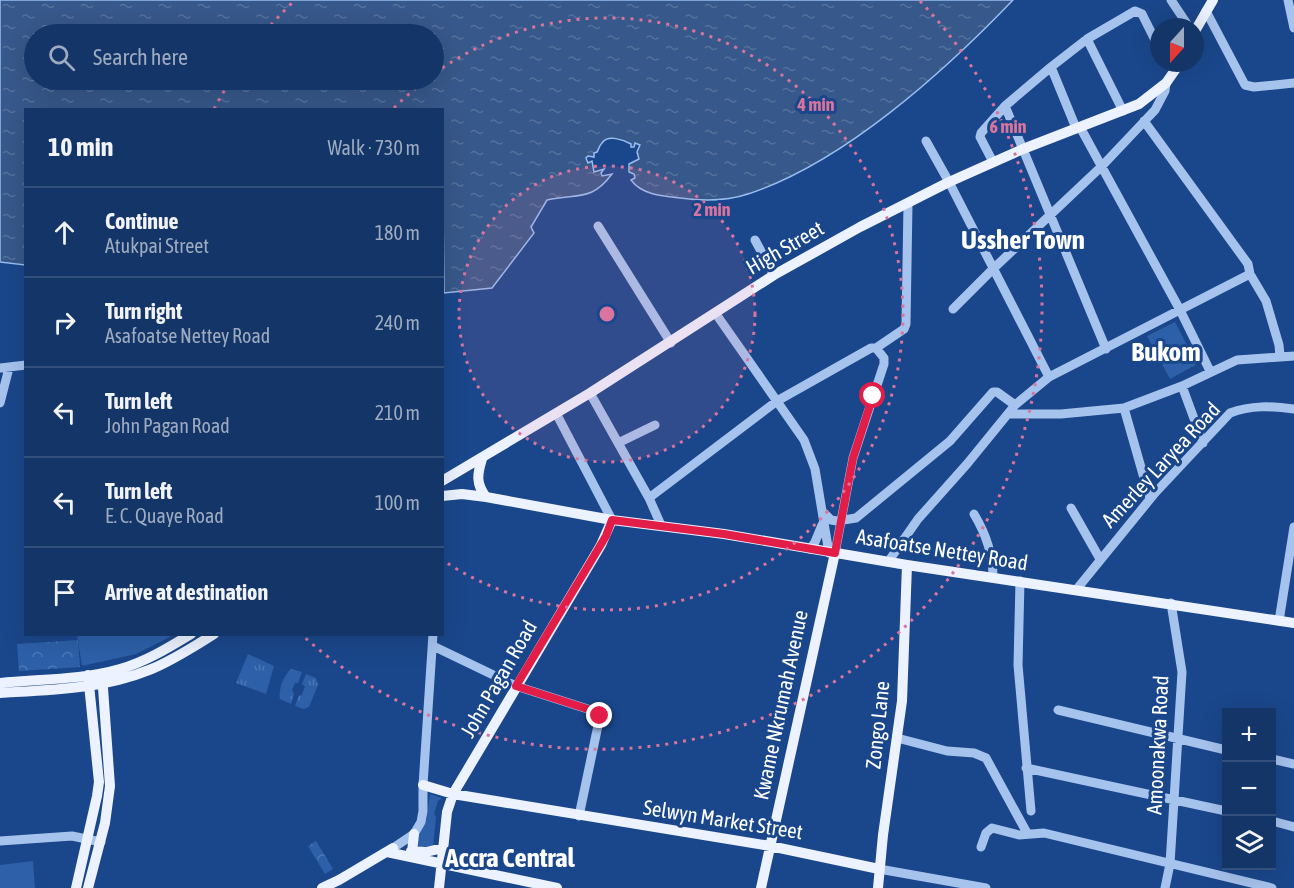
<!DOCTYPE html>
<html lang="en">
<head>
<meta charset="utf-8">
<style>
  body { margin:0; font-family:"Asap Condensed",sans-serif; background:#214071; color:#f1f3f6 }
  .controls { position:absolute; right:18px; bottom:18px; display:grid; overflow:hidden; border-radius:0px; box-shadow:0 6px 24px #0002 }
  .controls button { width:54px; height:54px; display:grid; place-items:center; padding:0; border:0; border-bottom:2px solid #33507c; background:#143568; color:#f1f3f6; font:30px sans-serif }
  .compass { position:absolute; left:1150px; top:18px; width:54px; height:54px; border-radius:50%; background:#143568; box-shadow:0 6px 24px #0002; rotate:201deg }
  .stop { position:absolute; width:18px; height:18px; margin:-14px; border:4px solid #e11d48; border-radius:50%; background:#fff }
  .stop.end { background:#e11d48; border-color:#fff; box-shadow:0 2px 6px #0008 }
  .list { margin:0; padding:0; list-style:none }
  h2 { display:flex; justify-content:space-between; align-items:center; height:78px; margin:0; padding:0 24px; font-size:26px }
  h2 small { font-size:20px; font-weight:400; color:#9dabc0 }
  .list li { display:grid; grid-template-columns:39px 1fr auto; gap:18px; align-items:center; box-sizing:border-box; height:90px; padding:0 24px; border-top:2px solid #33507c }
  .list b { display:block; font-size:22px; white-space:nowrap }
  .list p { margin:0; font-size:20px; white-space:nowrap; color:#9dabc0 }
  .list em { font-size:20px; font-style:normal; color:#9dabc0 }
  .icon { flex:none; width:33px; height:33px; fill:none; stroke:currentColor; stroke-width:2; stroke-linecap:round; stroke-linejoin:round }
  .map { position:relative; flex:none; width:1294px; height:888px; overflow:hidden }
  .search { position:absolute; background:#143568; box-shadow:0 6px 24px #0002; left:24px; top:24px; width:420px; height:66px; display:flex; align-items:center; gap:15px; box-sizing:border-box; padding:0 21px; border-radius:33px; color:#9dabc0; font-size:22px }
  .panel { position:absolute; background:#143568; box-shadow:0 6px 24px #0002; left:24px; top:108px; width:420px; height:528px; border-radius:0px }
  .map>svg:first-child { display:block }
  .grass { fill:url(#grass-tufts) }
  .forest { fill:url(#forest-crowns) }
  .park { fill:#2d60a9 }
  .water { fill:url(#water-ripples); stroke:#98bdef; stroke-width:1.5; fill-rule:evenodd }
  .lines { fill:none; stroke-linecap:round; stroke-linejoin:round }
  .minor { stroke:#a6c3ed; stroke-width:9 }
  .major { stroke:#ecf2ff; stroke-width:10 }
  .route { stroke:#e11d48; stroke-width:8 }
  .ring { fill:none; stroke:#da749d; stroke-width:3; stroke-dasharray:3 6 }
  .labels { text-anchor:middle; stroke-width:6; stroke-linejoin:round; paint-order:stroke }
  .street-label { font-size:21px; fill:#fff; stroke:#1a478b }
  .district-label { font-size:27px; font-weight:bold; fill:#fff; stroke:#1a478b }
  .centre { fill:#da749d; stroke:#1a478b; stroke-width:3 }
  .ring-label { font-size:18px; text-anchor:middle; font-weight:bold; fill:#da749d; stroke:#1a478b; stroke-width:6; stroke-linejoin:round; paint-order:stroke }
</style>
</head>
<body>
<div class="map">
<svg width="1294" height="888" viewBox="0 0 1294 888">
  <defs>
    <pattern id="grass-tufts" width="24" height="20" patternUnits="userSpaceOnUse" patternTransform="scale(1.5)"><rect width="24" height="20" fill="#2d60a9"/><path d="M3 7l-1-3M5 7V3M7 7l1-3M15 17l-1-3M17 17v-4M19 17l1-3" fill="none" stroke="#4c78b6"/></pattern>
    <pattern id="forest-crowns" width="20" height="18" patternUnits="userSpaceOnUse" patternTransform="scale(1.5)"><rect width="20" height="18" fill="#2d60a9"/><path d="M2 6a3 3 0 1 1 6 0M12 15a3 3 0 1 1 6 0" fill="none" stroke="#4c78b6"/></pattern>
    <pattern id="water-ripples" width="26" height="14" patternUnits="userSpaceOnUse" patternTransform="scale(1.5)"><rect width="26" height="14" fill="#37588a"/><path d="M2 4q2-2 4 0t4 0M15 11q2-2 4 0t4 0" fill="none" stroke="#55719c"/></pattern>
  </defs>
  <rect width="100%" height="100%" fill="#1a478b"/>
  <path class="grass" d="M248,654L274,666L266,694L236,683Z
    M291,669L302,672L298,683H295L292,690L294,694L291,704L280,699C278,690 284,675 291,669Z
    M306,674L316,678L318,685L309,707L304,709L295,706L299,695L301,696L305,687L302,684Z"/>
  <path class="forest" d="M78,640L80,667L19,671L17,644Z
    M316,841L333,869L325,874L308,846Z"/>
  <path class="park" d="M1175,322L1197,364L1170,379L1147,336Z
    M77,635V634L174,635L136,654L82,666Z
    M430,794L442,798L438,801L434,814L436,817L433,847L424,846L418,849L416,840L426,821Z
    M33,861L35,888H0V865Z"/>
  <path class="water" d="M0,0H1013C944,72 843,163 748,194C727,201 702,201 680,198C663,196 642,195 631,180L635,178L634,174L629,172V164L639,159L637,152L640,145L635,143L634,147H631V144C624,140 608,134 602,143C599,146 599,149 597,152L594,153V157L588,156L586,158L588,163L592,161L594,172L604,169L601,173L602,176L612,174C591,202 578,193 547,200L531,227L534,233L492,288L444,293L442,110H26L25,265L0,262ZM34,34H434V80H34Z"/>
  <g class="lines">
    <path class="minor" d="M1171,0L1189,27
      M1288,0L1294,28
      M1206,11L1245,85L1254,87L1294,83
      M1087,39L1123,111
      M1051,67L1076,128
      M1005,106L1106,349
      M1144,121L1248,264L1250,274L1266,301L1279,345L1280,356
      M1080,127L1180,310L1210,371
      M926,141L949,182L1049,377
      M993,162L980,137L981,133L1005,106L1051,67L1087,39L1135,11L1142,14L1159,48
      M598,226L671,343
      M755,240L774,275
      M953,309L994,268L1102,166L1155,110L1165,91L1166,83
      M716,314L804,440L815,469L829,553
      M0,368L26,365
      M1182,386L1203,443
      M590,393L649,498L661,525
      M0,403L9,368
      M1124,408L1150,499
      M556,413L612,520
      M1008,414H1061L1124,408L1182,386L1237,360L1294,356
      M618,443L655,425
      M649,498L777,401L871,348H876L904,329L906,324L908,204
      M1071,508L1100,559
      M824,513L831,520L837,521L856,518L950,441L993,392H997L1015,405
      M974,514C986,534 993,554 993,577
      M810,549L815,542L822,525
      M835,553L853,458L884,364V358L876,348
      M888,562L918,519L967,464L1015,405L1049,377L1250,274
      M1020,581L1018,665L1031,811
      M1076,590L1155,493L1230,413C1251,405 1272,406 1294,409
      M1279,621L1294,527
      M433,646L516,686L597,712L600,716L579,816
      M1058,710L1226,750
      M897,738L947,751L974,753L986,758L1027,833
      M1272,759L1294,764
      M1026,768L1226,811
      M1272,821L1294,827
      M0,841L72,836L101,842
      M981,847L986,833L992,828L1019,835L1044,833L1272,888
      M393,848L414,834L421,822L423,811V785L433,634
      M879,869L986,888
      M1165,888L1170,864L1182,672L1171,603"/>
    <path class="major" d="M1195,31L1213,0
      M482,459C477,475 476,484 486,497
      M442,481L590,393L774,275L860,227L949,182L1023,149L1139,104L1166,83L1180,63
      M442,496L462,494L486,497L612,520L724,534L907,565L1294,623
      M0,683C39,679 82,680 120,669C145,662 168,648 191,634
      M0,693C50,690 102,689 149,670C172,661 193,647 214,634
      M423,785L453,794L770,846L879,869
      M411,851L426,852L443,848
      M387,852L557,888
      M412,852L414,834
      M76,888L97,796L99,782L88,675
      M88,888L105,823L110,786L102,674
      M322,888L339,880L393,848
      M439,888L447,812L453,794L601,545L612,520
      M761,888L835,553
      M878,888L883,835L902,701L907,565"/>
  </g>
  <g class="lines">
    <path class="route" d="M600,716L597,712L516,686L606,536L612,520L724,534L835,553L853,458L873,396"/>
  </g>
  <circle cx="607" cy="314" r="148" fill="#da749d" fill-opacity=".12"/>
  <g class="ring">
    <circle cx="607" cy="314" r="148"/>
    <path d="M394 108A296 296 0 0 1 425 81M435 73A296 296 0 1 1 444 561"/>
    <path d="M214 109A443 443 0 0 1 229 83M265 32A443 443 0 0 1 294 1M920 1A443 443 0 0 1 302 635"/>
  </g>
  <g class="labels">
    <g class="street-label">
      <text transform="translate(785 248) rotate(-30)" y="7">High Street</text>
      <text transform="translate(1161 465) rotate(-47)" y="7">Amerley Laryea Road</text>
      <text transform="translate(942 550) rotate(9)" y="7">Asafoatse Nettey Road</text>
      <text transform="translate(499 679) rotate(-60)" y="7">John Pagan Road</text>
      <text transform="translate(781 705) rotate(-78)" y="7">Kwame Nkrumah Avenue</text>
      <text transform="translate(878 725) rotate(-84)" y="7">Zongo Lane</text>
      <text transform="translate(1158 745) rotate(-87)" y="7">Amoonakwa Road</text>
      <text transform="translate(723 820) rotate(9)" y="7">Selwyn Market Street</text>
    </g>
    <g class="district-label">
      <text x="1023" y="249">Ussher Town</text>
      <text x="1166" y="361">Bukom</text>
      <text x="510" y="867">Accra Central</text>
    </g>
  </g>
  <circle cx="607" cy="314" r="9" class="centre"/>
  <g class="ring-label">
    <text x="816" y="111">4 min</text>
    <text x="1008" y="133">6 min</text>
    <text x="712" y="216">2 min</text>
  </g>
</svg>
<div class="controls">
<button>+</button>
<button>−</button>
<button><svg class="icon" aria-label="layers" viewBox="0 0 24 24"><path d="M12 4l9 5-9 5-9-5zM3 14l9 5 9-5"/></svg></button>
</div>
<svg class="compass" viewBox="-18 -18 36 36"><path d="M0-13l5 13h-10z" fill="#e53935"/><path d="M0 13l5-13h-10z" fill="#9dabc0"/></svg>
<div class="stop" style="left:873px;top:396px"></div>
<div class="stop end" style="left:600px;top:716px"></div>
<div class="search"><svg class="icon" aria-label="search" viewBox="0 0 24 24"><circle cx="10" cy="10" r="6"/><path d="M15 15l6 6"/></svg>Search here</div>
<section class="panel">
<h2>10 min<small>Walk · 730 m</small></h2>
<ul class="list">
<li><svg class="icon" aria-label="ahead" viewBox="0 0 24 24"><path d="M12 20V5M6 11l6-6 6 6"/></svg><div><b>Continue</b><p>Atukpai Street</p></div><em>180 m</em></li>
<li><svg class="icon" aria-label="right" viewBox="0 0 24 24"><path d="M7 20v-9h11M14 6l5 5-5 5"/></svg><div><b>Turn right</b><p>Asafoatse Nettey Road</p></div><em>240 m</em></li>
<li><svg class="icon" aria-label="left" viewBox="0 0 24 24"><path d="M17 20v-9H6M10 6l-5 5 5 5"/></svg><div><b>Turn left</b><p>John Pagan Road</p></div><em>210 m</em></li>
<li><svg class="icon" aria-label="left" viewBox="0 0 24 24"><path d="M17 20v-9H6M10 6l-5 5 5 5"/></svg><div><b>Turn left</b><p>E. C. Quaye Road</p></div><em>100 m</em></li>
<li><svg class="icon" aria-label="arrive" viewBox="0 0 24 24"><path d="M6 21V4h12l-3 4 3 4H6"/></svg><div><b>Arrive at destination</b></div></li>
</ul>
</section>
</div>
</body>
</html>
